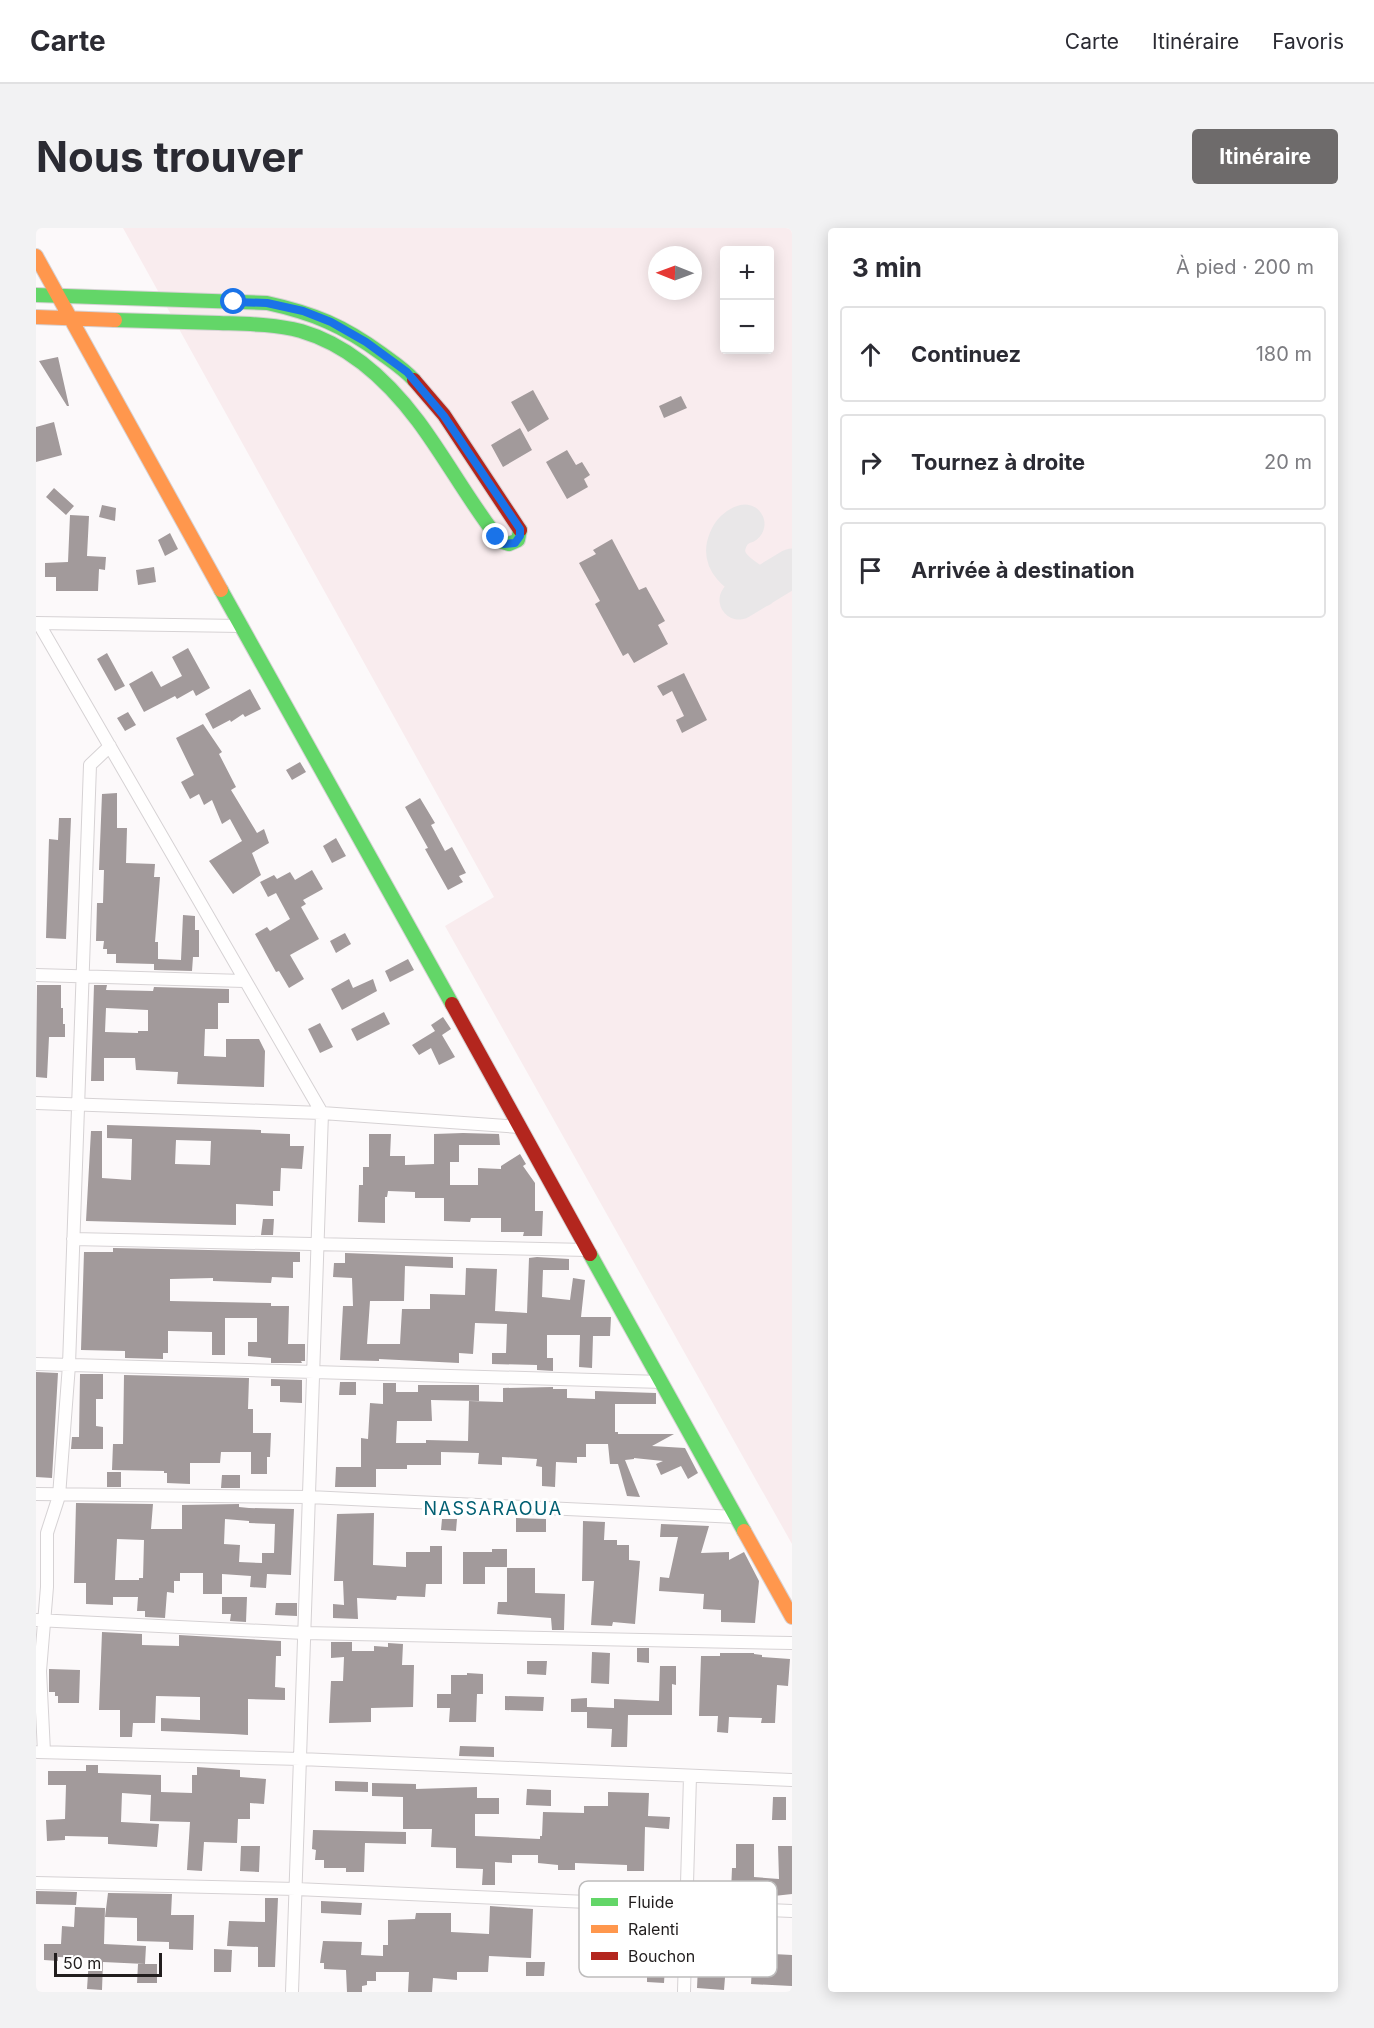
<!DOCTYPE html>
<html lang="fr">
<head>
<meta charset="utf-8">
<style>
  body { margin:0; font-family:Inter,sans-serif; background:#f2f2f3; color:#2b2b33 }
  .controls { position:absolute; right:18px; top:18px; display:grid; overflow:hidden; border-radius:6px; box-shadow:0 3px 15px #0003 }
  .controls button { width:54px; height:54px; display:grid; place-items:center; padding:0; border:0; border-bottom:2px solid #e1e1e2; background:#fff; color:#2b2b33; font:30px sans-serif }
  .compass { position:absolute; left:612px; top:18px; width:54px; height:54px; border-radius:50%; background:#fff; box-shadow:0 3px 15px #0003; rotate:271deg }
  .scale { position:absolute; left:18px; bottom:15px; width:108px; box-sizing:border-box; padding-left:6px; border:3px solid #221e1e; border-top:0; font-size:16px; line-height:21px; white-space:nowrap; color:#221e1e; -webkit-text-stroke:4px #fff; paint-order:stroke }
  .stop { position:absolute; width:18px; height:18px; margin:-14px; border:4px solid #1a73e8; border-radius:50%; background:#fff }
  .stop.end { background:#1a73e8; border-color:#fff; box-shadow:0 2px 6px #0008 }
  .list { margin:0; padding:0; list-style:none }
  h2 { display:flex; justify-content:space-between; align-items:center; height:78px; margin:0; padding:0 24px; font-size:26px }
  h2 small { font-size:20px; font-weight:400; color:#7c7c81 }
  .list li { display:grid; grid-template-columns:39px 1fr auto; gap:18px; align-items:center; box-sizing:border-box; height:96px; margin:0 12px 12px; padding:0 12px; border:2px solid #e1e1e2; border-radius:6px }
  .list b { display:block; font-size:22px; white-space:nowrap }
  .list em { font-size:20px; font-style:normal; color:#7c7c81 }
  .icon { flex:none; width:33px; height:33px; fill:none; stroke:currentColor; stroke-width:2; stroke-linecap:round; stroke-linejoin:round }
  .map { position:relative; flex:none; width:756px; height:1764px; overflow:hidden; border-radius:6px }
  header { display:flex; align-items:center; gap:36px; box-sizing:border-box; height:84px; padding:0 30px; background:#fff; border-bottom:2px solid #e1e1e2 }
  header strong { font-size:28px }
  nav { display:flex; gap:33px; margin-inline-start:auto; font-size:21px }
  .intro { display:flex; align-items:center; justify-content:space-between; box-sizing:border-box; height:144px; padding:0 36px }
  h1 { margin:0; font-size:42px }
  .button { padding:15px 27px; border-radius:6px; background:#6e6b6b; color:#fff; font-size:21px; font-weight:700 }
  main { display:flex; gap:36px; padding:0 36px }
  aside { flex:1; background:#fff; border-radius:6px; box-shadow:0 3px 15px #0003 }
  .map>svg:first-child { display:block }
  .built { fill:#f9ecee; fill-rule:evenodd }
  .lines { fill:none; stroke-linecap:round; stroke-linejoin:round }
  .taxiway { stroke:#e9e7e8; stroke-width:39 }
  .building { fill:#a29a9b; fill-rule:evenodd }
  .street-casing { stroke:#d6d2d4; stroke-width:14 }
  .fast-casing { stroke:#d6d2d4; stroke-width:16 }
  .slow-casing { stroke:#d6d2d4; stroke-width:16 }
  .jam-casing { stroke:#d6d2d4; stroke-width:16 }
  .street { stroke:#fffefe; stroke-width:12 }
  .fast { stroke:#63d668; stroke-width:14 }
  .slow { stroke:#ff974d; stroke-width:14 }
  .jam { stroke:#b3261e; stroke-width:14 }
  .route { stroke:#1a73e8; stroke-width:8 }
  .labels { text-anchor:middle; stroke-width:6; stroke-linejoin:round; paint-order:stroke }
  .neighbourhood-label { font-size:18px; letter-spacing:1.5px; fill:#015f72; stroke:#fff }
  .key { fill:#fff; stroke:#bdbcbc; stroke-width:1.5 }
  .key-label { font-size:16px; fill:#221e1e }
</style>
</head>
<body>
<header>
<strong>Carte</strong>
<nav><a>Carte</a><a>Itinéraire</a><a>Favoris</a></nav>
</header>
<div class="intro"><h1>Nous trouver</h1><a class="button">Itinéraire</a></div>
<main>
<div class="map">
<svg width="756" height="1764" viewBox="0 0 756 1764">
  <rect width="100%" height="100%" fill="#fcf9fa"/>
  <path class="built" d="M87,0H756V1316L409,698L458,669ZM688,22H734V122H688ZM621,27H657V63H621Z"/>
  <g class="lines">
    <path class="taxiway" d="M709,296C701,298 695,304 692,312C682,336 707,349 724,360
      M703,372L756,340"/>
  </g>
  <path class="building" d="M22,129L33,178H31L3,133Z
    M497,162L513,191L492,204L475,174Z
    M645,168L651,180L628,190L623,178Z
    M18,194L26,227L0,234V199Z
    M484,200L496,222L467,239L455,217Z
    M531,222L540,237L546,234L554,247L548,251L552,259L531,271L510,234Z
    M18,260L38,278L30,287L10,269Z
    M66,277L80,280L79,293L63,289Z
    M34,287L53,288L51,328L70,329L69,342L63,341L62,363H20V349H9V335L32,334Z
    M134,305L142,321L129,328L122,312Z
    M576,311L603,362L610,359L629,393L622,397L632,416L598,435L592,425L587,428L559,376L564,373L543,335L560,326L557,322Z
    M118,339L120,354L102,357L100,342Z
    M152,420L174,460L160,468L157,462L141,471L139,468L108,484L93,456L116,443L125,459L146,448L136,429Z
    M71,425L89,458L79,463L61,431Z
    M648,445L671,492L646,505L640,492L648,488L636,463L627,468L621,458Z
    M214,461L225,481L209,489L207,486L195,494L194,492L177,501L169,486Z
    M92,484L100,497L89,503L81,490Z
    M167,496L186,524L183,526L200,559L195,562L221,605L228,601L233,615L216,625L225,647L197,666L173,633L206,613L194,591L186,596L176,572L168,577L163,566L154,571L145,554L158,547L140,510Z
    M264,534L270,544L256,552L250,542Z
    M81,565V600H91L90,635L119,636L118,649H124L119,714H122V731L145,732L147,687L159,688V702H163V729H157L156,743L118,742V736L80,735V726H71V721H67L68,713H60L61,675H67L68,642H63L66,566Z
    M384,570L399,595L395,597L409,623L416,619L430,645L423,648L427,654L412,662L389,621L392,620L369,579Z
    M23,590H35L30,711L10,710L13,611L22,612Z
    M300,610L310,628L296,635L287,618Z
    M276,642L287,661L267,672L270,676L265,679L283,711L254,727L268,751L253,760L243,743L240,744L219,706L231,699L234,703L254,691L240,665L232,669L224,654L238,647L241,651L254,644L259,652Z
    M309,705L315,716L300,725L294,713Z
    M372,731L378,742L354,754L349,743Z
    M313,751L317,760L337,751L341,763L306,782L295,761Z
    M1,757H25V780H27V796H29V809H13L11,850L0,849Z
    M58,757H71L70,762L117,763L118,759L193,761V775H182V801H169L168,828L190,829V811H223L229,823L228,859L141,856L142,844L100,842L99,830H68V853H55ZM70,780L112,782V803H102V805L69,804Z
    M348,784L354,796L321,813L315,801Z
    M407,789L415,801L406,807L419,829L403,837L395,820L383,827L376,817L399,803L395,797Z
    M284,795L297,819L284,825L272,801Z
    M71,897L196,901L225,902V905L254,906V918H268L266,941L245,940L244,963H237V978L200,976V997L50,993L55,903H66V950L95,952L96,911L71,910ZM140,912L175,913L174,937L139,936Z
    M427,905L463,906L464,917H423V934H414V957H442V940L465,941V938L484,926L490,936L487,938L499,955V983H507L506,1008H487L488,1004H465V990H435L434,994L408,993V970H379V964L352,963L351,969H349V995L322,994L323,957H327V939H333V906H355L354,928H369V937L398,936V906Z
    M227,991H238L237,1007H225Z
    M77,1020L264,1024V1034H257V1050L236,1049L235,1055L177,1053V1050L134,1051V1073L235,1075V1078H253L252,1116H269V1133H265L266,1135H235V1130L212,1128V1114H221V1090H189V1127H176V1104L132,1103V1125H127V1131L89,1130V1123L45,1122L48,1024H77Z
    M309,1025L417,1029V1040L369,1038L368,1073H334L331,1116H364L366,1081H394V1066L429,1067L430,1040L461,1041L459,1083L491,1085L493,1030L501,1029L533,1031V1042H507L506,1069L534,1072L537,1050L549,1052L545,1089H575L574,1108H557L556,1140L543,1139L544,1107H511V1130H517V1143L501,1142V1137L456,1136V1125H470L471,1096L439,1095L437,1126L423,1125V1135L343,1131V1133L304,1132L307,1078H317L316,1050L297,1049L298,1035H309Z
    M0,1144L22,1145L16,1250L0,1249Z
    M44,1146H67V1171H60V1198L67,1199V1221H35L36,1209H43Z
    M88,1147L213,1150L212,1181H217V1205H235L234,1229H231V1246H215V1224H185L184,1235H154V1256L131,1255V1245H128V1243L76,1242L77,1216H87Z
    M235,1151L266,1152V1175L244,1174V1158H235Z
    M304,1154H320V1167H303Z
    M347,1155H360V1164H382V1157H443V1173L395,1172L396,1193H361L360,1215H390V1212L432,1213L433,1173L467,1174V1160L517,1159V1161H531V1170L559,1171V1163L620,1165V1176H579V1204H582V1206H638L616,1218L649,1220L662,1245L652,1251L645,1238L625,1247L620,1236L627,1233L598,1230V1231L589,1232L604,1269L591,1268L582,1236H574L572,1216H550V1229H541V1235L520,1234L519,1259L506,1258V1239L500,1238L501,1231L466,1229V1237L442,1236L443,1225L405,1224V1237H371V1241H340V1259H299L300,1239H325V1210L332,1211L334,1175L347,1176Z
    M71,1244H85V1259H71Z
    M186,1247H204V1260H185Z
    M40,1275L117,1276L115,1301H146V1277L203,1276V1279L213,1280L258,1281L255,1347L231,1346L230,1360L214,1359L215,1348L186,1346V1366H167V1345H144V1353H138V1365L131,1364L129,1390L109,1389V1383H101L102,1369H77V1377L50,1376V1355H38ZM189,1291L213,1293V1295L239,1296L238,1325H226V1335L203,1334L204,1317L188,1316ZM81,1311L108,1312L107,1350H103V1352H79Z
    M338,1285L337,1337L370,1339V1324H394V1318H406V1356H390L389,1369L361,1368L360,1372L321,1370L322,1391L297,1390V1376L308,1377L307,1353H298L301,1286Z
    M480,1290L510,1291V1304H480Z
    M406,1291H421L420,1303L405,1302Z
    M547,1293L569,1294L568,1312H581V1317H593V1332L604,1333L599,1396L577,1394L576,1398L555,1397L558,1353H546Z
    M625,1296L673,1298L665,1325L693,1324V1332L708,1324L723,1353L719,1395L685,1394V1382L667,1381L668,1366L623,1363L624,1349L633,1350L642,1309H624Z
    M456,1321H471V1339H449V1356H427V1324H456Z
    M471,1340H499V1365L529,1366L528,1402H516L515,1390L461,1386L462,1374H471Z
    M186,1369H211L210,1394L194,1393L195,1386H186Z
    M240,1375H261V1388L239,1387Z
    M66,1404L106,1406V1417L143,1418V1407L245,1413V1428H240L239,1459L249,1460V1472L212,1471V1507L197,1506L125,1503V1490L164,1492V1469L120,1468L119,1495H97L96,1509H84V1482H63Z
    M295,1414H316V1423H338V1418L352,1419V1415L367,1416L366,1437H378L377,1479L335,1480V1494L293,1495L295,1453H307L308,1429L295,1430Z
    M601,1420H613V1435L601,1434Z
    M556,1424L574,1425L573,1456L555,1455Z
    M684,1425H718V1426L726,1427V1429L754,1431L752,1458L741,1457L739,1495H725L726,1490L693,1489L692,1505L681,1504L682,1488H663L665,1428H684Z
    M491,1433H511L510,1447L491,1446Z
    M624,1438H640V1457L636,1456V1487H592L591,1519H575L576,1501L551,1500V1484H535V1471L551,1470V1479L578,1480V1471L623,1473Z
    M13,1441L44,1442L43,1475H22V1468H19V1464H13Z
    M431,1445L447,1446V1466H441L440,1494H413L414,1480H401V1466H415V1447H431Z
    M469,1468L508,1469L507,1483L469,1482Z
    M424,1518L458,1519V1529L423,1528Z
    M50,1537H62V1545L125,1547V1564L156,1565V1547H161V1539L204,1542V1549L230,1551L228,1576L214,1575V1591H202L201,1615L168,1614L166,1643L151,1642L154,1594L114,1593L115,1567L86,1565L85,1594L123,1596L121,1619L72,1616V1609L29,1608V1612L11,1613L10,1592L29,1591L30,1557H12V1543H50Z
    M299,1553L332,1554V1564L299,1563Z
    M336,1555L380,1556V1561L441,1559V1570H463V1586H439V1608L504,1611V1608H506L507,1584L548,1585V1578H572V1564L613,1565L612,1588L634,1589L633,1601L609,1599L608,1643H591V1637L539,1635V1642H522V1637L502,1635V1627H476V1635L459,1634V1657H446L447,1641L420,1640V1620L395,1619L396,1601H367V1569L336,1568Z
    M491,1561L515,1562V1578L490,1577Z
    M737,1569H750V1592H736Z
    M277,1602L370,1604V1616L329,1615L328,1644H310V1640H288V1632H279L280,1622L276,1621Z
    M700,1616H718V1649L743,1651L742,1618H756V1666L738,1668L695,1664L696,1640H700Z
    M205,1618H224L223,1644L204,1643Z
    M0,1663L41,1664L40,1677L0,1676Z
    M72,1665L136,1666L135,1687H158L157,1722L133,1721V1714L101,1713V1690L69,1689Z
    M229,1670H242L239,1739H222V1719L191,1718L193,1693L229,1694Z
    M285,1673L326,1675L325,1687L285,1685Z
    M454,1678L497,1681L495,1730L453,1728L452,1744H421V1752L397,1750L396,1764H372L373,1744H340V1753H331V1757L326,1758V1764H311L310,1742L288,1741V1735H284L287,1713L326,1714L325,1727L347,1728V1717H352V1692L379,1691L380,1685H415V1704L453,1706Z
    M39,1679L69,1680L68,1716L110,1718L109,1736L67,1734L66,1762L51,1761L53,1730L22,1729V1733L8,1732V1716H25L26,1698L38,1699Z
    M675,1688L712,1689V1720L737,1721V1726L756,1727V1758L715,1756L716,1738L690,1737L688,1762L661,1760L662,1738L673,1739Z
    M178,1721L196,1722L195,1744H178Z
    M490,1734H509L508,1748H490Z
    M102,1736H121V1755H101Z
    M611,1737L629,1738L628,1755L611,1754Z"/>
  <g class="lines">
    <g class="street-casing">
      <path id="street" d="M0,395L206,398
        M3,396L286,885L256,1764
        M0,747L208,753
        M0,875L286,885L484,899
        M37,1011L552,1022
        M0,1136L626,1154
        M0,1266L273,1269L701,1289
        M0,1392L268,1405L756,1415
        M2,1524L264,1531L756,1552
        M8,1524L4,1443L11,1359V1305L23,1268L33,1137L54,537L74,518
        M0,1655L260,1661L756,1683
        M648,1764L654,1548"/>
    </g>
    <g class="fast-casing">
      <path id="fast" d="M0,67L231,75C277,85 308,98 346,126C357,134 369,142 378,152
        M79,92C114,93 149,94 183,95C211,96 238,96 265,103C313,117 352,153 382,193C411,232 434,275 464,313L473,316L482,312L484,302
        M185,362L416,776
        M554,1026L708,1303"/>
    </g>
    <g class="slow-casing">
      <path id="slow" d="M0,28L185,362
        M0,89L79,92
        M708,1303L756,1389"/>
    </g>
    <g class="jam-casing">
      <path id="jam" d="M378,152L408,187L484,302
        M416,776L554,1026"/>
    </g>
    <use href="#street" class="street"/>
    <use href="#fast" class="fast"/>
    <use href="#slow" class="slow"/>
    <use href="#jam" class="jam"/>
  </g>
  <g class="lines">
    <path class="route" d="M198,74L231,75L267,83L295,94L330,114L371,144L408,188L484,301V308L479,315L468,316L460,309"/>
  </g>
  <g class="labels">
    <g class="neighbourhood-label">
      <text x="457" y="1287">NASSARAOUA</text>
    </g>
  </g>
  <rect x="543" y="1653" width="198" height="96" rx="9" class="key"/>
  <rect x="555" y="1670" width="27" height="8" fill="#63d668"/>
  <rect x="555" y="1697" width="27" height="8" fill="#ff974d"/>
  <rect x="555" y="1724" width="27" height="8" fill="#b3261e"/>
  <g class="key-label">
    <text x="592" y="1680">Fluide</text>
    <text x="592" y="1707">Ralenti</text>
    <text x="592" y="1734">Bouchon</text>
  </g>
</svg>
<div class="controls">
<button>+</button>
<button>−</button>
</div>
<svg class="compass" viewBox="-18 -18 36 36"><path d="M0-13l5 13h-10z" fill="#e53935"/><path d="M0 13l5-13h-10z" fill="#7c7c81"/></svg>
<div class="scale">50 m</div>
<div class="stop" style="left:198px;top:74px"></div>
<div class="stop end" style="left:460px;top:309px"></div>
</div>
<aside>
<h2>3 min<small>À pied · 200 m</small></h2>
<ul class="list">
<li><svg class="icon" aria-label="ahead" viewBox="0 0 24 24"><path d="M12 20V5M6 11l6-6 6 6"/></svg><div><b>Continuez</b></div><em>180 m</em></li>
<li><svg class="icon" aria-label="right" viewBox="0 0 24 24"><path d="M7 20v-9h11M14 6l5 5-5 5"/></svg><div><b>Tournez à droite</b></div><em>20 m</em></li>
<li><svg class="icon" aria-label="arrive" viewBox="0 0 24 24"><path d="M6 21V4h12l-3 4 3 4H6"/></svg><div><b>Arrivée à destination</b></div></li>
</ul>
</aside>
</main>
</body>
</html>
